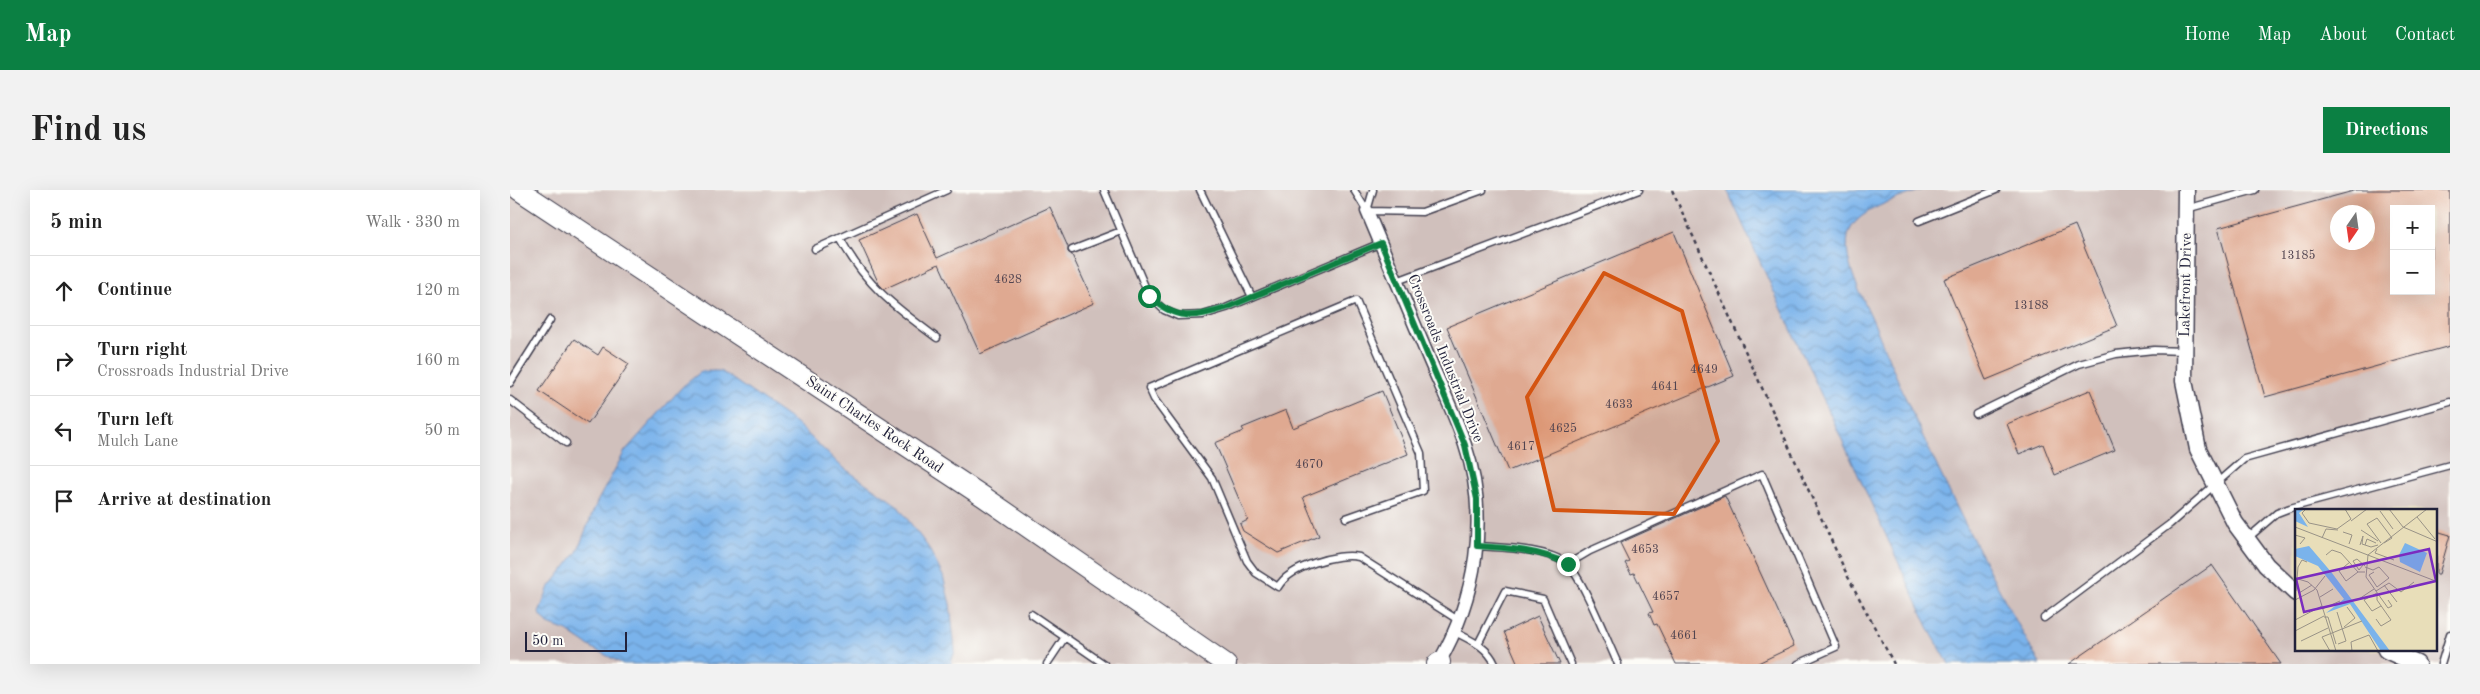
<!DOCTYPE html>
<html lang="en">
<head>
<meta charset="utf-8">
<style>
  body { margin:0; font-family:"Old Standard TT",serif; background:#f2f2f2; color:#222 }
  .controls { position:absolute; right:15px; top:15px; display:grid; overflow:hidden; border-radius:0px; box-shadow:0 5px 20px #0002 }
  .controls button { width:45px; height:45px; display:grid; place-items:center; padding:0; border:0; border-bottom:1px solid #e0e0e0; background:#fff; color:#222; font:25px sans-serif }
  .compass { position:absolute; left:1820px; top:15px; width:45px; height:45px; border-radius:50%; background:#fff; box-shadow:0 5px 20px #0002; rotate:193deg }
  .scale { position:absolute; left:15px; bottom:12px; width:102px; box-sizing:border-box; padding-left:5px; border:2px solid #22223b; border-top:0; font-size:14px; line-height:18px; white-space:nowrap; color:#22223b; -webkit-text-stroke:4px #fdfcf7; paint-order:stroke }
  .stop { position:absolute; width:15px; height:15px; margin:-11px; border:4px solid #0b8043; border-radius:50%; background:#fff }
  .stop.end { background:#0b8043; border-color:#fff; box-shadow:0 1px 5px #0008 }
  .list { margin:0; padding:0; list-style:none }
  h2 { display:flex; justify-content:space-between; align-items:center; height:65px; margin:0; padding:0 20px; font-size:21px }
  h2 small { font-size:16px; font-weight:400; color:#767676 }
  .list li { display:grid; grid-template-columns:32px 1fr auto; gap:15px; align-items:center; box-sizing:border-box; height:70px; padding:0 20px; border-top:1px solid #e0e0e0 }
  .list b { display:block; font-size:19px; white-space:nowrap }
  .list p { margin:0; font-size:16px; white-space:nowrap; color:#767676 }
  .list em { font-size:16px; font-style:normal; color:#767676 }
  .icon { flex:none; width:28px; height:28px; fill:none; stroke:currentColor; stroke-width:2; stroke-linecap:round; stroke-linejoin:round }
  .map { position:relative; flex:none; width:1940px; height:474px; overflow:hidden; border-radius:0px }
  header { display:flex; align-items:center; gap:30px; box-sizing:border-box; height:70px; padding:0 25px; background:#0b8043; color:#fff }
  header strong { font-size:24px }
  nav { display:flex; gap:28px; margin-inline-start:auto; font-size:18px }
  .intro { display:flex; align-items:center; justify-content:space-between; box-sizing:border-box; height:120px; padding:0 30px }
  h1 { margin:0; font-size:35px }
  .button { padding:12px 22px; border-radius:0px; background:#0b8043; color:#fff; font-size:18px; font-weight:700 }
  main { display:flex; gap:30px; padding:0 30px }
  aside { flex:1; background:#fff; border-radius:0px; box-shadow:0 5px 20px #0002 }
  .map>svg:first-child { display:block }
  .industrial { fill:#d0c0bc; fill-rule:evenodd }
  .water { fill:url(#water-waves); stroke:#4e6a93 }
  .building { fill:#dfa991; fill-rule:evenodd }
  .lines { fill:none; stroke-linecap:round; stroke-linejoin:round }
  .service-casing { stroke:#403e4e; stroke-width:9 }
  .minor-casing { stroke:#403e4e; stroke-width:15 }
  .tertiary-casing { stroke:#403e4e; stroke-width:19 }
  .primary-casing { stroke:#403e4e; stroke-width:22 }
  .path { stroke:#403e4e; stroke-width:2.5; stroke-dasharray:4 4; stroke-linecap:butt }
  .service { stroke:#fff; stroke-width:6 }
  .minor { stroke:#fff; stroke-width:12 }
  .tertiary { stroke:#fff; stroke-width:16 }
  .primary { stroke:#fff; stroke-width:20 }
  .route { stroke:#0b8043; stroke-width:6 }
  .marked { fill:#d45411; fill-opacity:0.2; stroke:#d45411; stroke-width:4; stroke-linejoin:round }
  .labels { text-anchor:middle; stroke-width:4; stroke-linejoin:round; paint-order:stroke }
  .number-label { font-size:12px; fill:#514450 }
  .street-label { font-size:15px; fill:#22223b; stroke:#fdfcf7 }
  .inset-road { fill:none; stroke:#999387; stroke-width:1 }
  .view { fill:#7b2cbf; fill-opacity:0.15; stroke:#7b2cbf; stroke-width:2.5 }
  .inset-edge { fill:none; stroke:#22223b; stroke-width:2.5 }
</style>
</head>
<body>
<header>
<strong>Map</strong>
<nav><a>Home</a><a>Map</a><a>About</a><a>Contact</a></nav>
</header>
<div class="intro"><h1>Find us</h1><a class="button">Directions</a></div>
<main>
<aside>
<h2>5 min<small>Walk · 330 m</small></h2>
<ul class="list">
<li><svg class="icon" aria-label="ahead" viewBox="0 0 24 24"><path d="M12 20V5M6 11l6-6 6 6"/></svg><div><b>Continue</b></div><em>120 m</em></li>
<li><svg class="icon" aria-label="right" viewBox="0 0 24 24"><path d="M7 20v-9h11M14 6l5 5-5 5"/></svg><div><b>Turn right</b><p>Crossroads Industrial Drive</p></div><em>160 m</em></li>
<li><svg class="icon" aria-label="left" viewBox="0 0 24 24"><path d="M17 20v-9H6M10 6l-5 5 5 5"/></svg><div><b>Turn left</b><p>Mulch Lane</p></div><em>50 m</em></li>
<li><svg class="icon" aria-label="arrive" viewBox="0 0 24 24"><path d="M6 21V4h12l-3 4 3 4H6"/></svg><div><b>Arrive at destination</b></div></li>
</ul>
</aside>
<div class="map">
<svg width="1940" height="474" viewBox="0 0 1940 474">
  <defs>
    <pattern id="water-waves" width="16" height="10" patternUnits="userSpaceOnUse" patternTransform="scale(1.25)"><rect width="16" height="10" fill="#7ab3eb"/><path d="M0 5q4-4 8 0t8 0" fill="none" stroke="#6491c0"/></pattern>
  </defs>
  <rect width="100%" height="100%" fill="#fdfcf7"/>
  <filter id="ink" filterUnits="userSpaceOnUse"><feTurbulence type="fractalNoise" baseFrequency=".02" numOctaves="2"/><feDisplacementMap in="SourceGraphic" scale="10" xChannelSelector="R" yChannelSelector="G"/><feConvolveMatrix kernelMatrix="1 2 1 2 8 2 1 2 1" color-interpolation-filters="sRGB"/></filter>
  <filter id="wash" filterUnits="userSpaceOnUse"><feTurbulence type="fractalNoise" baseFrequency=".0096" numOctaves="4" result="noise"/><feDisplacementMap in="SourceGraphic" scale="20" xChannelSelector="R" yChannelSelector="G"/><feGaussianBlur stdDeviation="1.12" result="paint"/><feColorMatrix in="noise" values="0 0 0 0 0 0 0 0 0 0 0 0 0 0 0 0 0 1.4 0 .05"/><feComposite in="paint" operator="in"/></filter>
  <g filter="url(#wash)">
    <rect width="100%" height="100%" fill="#e8deb9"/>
    <path class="industrial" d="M0,0H1940V474H0ZM1884,19H1921V101H1884ZM1828,22H1858V52H1828ZM1786,320H1926V460H1786Z"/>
    <path class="water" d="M1217,0H1412C1390,8 1343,20 1338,46C1333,75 1353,107 1364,133C1411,250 1468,364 1530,474H1439L1420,441Z
      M192,181H211L286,233L331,276L387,315L418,357L433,386L440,414L445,460L441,474H113L82,458L57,441L38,434L29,423L38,399L67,362L87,312L115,261L173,196Z"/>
    <g id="blocks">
      <path class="building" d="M1847,0H1940V156L1755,207L1708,38ZM1884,19H1921V101H1884ZM1828,22H1858V52H1828Z
        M540,17L558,57V62L562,65L584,113L470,164L429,74L374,99L369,94L349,50L407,24L427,68Z
        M1565,35L1607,136L1476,190L1434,89Z
        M1164,42L1224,186L998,281L937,137Z
        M64,149L88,165L93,157L119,174L78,234L29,201Z
        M1580,200L1605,260L1545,285L1533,254L1509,264L1497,234Z
        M872,201L898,264L793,307L809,346L768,363L733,341L730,334L738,330L705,253L734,241L732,238L776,220L783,238Z
        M1215,306L1284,456L1246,474H1166L1147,434L1144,435L1139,423L1143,422L1124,383L1121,384L1115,373L1119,371L1110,353Z
        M1926,341L1940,345L1929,384H1926Z
        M1702,375L1771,474H1559Z
        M1028,426L1050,474H1008L994,442Z"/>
    </g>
  </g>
  <g filter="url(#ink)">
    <use href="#blocks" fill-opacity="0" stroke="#403e4e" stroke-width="1"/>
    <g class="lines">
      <g class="service-casing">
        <path id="service" d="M594,0L639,106L654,120L668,126L693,125L716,118L871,53
          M690,0L742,107
          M844,0L857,21
          M1676,19L1745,0
          M857,21L912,22L973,0
          M857,21L863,0
          M1409,31L1486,0
          M330,48C355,95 385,117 427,148
          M305,59L437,0
          M562,60L611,41
          M887,91L1129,0
          M0,193L40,130
          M0,210L56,253
          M1466,224L1569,174L1606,164L1644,160L1673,161
          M836,328L913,301L911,263L846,111L639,198L644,209L702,288L737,371L746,383L768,397C779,377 828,362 849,367L948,430
          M1738,348L1767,323L1780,318L1940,275
          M967,356C992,358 1037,358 1057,374C1072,386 1098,453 1108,474
          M1058,374L1080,361L1252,284L1326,457L1288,474
          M521,424L594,474
          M1534,428L1660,334L1734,269L1940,212
          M943,441C960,450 977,456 985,474
          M968,454L995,401L1033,409L1061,474
          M537,474L555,447
          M1931,474L1940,444"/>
      </g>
      <g class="minor-casing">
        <path id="minor" d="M857,21C878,71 899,121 920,171C932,199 946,227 955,255C980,328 966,408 928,474"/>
      </g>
      <g class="tertiary-casing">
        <path id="tertiary" d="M1676,0L1674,191L1688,259L1725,333L1756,375L1786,403
          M1876,460L1907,474"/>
      </g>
      <g class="primary-casing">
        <path id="primary" d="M9,0L474,307L716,474
          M927,474L930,472"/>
      </g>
      <path class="path" d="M1162,0L1338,387L1384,474"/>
      <use href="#service" class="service"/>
      <use href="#minor" class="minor"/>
      <use href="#tertiary" class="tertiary"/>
      <use href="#primary" class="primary"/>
    </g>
  </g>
  <g class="lines" filter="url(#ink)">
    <path class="route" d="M639,106C666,131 683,128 716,118L871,53L955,255L967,309V356C999,358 1029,360 1058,374"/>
  </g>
  <path class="marked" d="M1094,83L1172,121L1208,251L1164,324L1044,320L1017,207Z"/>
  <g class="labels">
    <g class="number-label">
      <text x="1788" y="69">13185</text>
      <text x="498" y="93">4628</text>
      <text x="1521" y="119">13188</text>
      <text x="1194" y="183">4649</text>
      <text x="1155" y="200">4641</text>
      <text x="1109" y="218">4633</text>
      <text x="1053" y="242">4625</text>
      <text x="1011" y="260">4617</text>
      <text x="799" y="278">4670</text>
      <text x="1135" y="363">4653</text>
      <text x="1156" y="410">4657</text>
      <text x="1174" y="449">4661</text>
    </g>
    <g class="street-label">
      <text transform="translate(1675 95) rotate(-89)" y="5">Lakefront Drive</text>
      <text transform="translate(936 168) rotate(68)" y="5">Crossroads Industrial Drive</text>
      <text transform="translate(365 234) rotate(34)" y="5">Saint Charles Rock Road</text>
    </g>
  </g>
  <g transform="translate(1785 319)">
    <rect width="142" height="142" fill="#e8deb9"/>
    <path d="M0,0H9L4,4L13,18L0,12ZM110,34L132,44L125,63L105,53L104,46ZM14,37L37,64L95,142H86L55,95L31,104L49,90L23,57L0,47V40Z" fill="#7ab3eb"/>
    <path class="inset-road" d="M11,0L7,4L14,14L42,20L56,10L50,0M94,0L108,18L143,33M85,2L98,20M122,8L140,30M56,12L72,0M0,18L143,73M66,21L83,32M48,23L57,26L54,35M0,26L10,29L5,35M27,29L31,20L43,21M86,34L72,15L82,9L97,29L89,34M65,36L68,27L67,35L76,38L83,36M70,36L72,30L81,34M82,40L80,44L99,51M31,46L37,41L46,44L63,63H70M55,53L44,62L51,72L63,63M68,56L64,61L58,52L62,50L70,57M70,58L78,61L84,58L94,69L82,78L74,66L79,63M0,69L13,73L22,81L41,142M89,76L102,93M1,82L3,58L7,51L12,53M81,82L94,74L106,83L119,73M4,84L17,76M82,84L69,91L77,102L86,97M25,88L38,80M64,90L79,80M0,91L19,81L30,67M93,91L97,97L93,99L71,68L73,46L132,0M27,100L45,92M42,103L51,132L43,135M29,108H33L41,135M81,110L86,117L96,111L82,91V85M0,111L27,97M49,118L60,109L52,98M0,122L29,107M6,132L33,119M35,142L27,128L67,112M57,142L56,133L74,126L83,142"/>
    <path class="view" d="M134,40L141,72L9,103L1,70Z"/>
    <rect width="142" height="142" class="inset-edge"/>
  </g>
</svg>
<div class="controls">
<button>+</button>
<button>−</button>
</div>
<svg class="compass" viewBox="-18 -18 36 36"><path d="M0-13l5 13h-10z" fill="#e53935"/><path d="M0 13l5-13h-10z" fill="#767676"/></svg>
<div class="scale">50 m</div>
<div class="stop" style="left:639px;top:106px"></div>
<div class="stop end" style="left:1058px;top:374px"></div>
</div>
</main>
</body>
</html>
